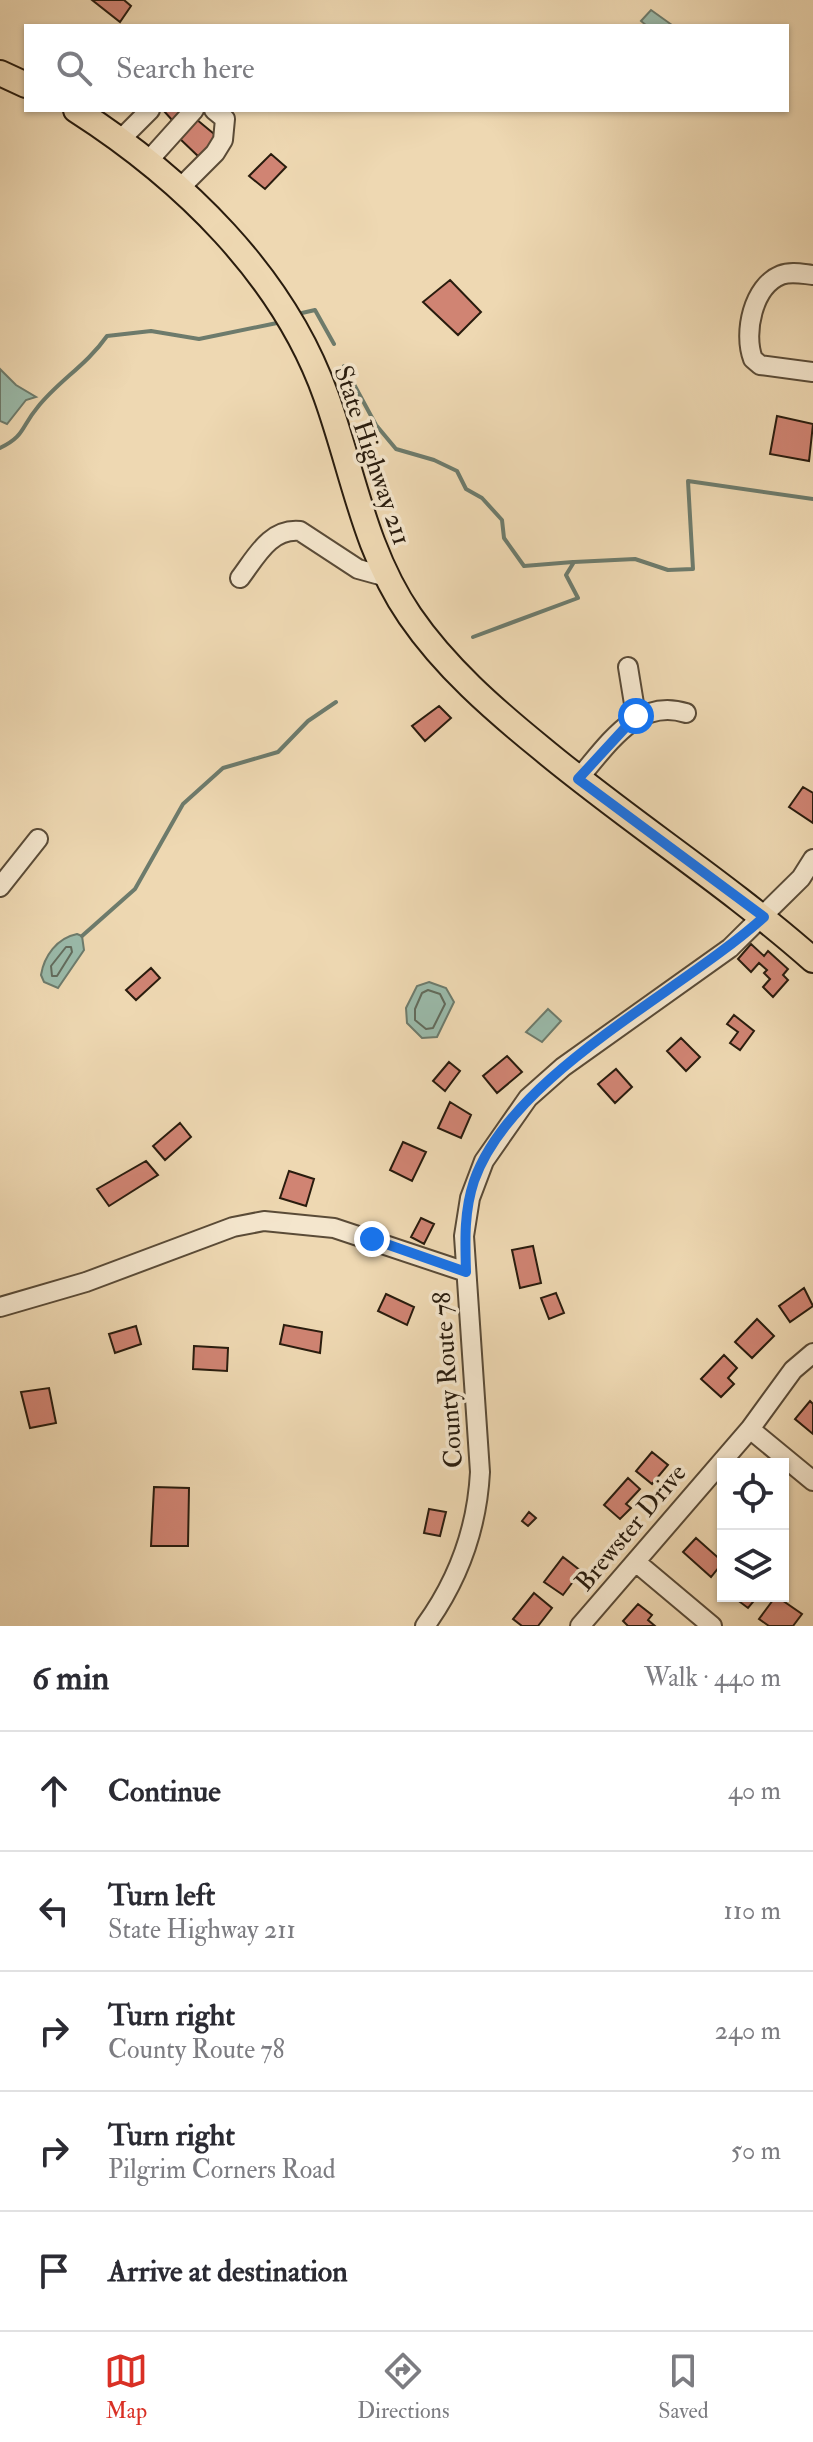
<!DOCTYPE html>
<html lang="en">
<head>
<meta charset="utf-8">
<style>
  body { margin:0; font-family:"IM FELL Double Pica",serif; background:#f2f2f3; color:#2b2b33 }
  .controls { position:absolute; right:24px; bottom:24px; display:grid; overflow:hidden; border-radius:0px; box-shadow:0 2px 6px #0004 }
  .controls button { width:72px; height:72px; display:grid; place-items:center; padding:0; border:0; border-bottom:2px solid #e1e1e2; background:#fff; color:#2b2b33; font:40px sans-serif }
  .stop { position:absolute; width:24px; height:24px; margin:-18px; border:6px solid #1a73e8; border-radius:50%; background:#fff }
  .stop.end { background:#1a73e8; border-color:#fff; box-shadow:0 2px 8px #0008 }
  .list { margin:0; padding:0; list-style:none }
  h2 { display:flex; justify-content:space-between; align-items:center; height:104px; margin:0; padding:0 32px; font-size:34px }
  h2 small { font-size:26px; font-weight:400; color:#7c7c81 }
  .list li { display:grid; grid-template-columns:52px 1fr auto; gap:24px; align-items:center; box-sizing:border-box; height:120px; padding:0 32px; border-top:2px solid #e1e1e2 }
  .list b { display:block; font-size:30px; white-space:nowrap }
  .list p { margin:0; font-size:26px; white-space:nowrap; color:#7c7c81 }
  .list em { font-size:26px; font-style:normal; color:#7c7c81 }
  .icon { flex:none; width:44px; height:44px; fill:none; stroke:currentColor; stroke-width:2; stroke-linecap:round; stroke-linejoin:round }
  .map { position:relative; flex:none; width:813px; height:1626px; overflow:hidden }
  .search { position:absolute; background:#fff; box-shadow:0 2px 6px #0004; left:24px; right:24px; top:24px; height:88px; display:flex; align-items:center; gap:20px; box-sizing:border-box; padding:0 28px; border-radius:0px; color:#7c7c81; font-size:30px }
  .sheet { height:704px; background:#fff }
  nav { display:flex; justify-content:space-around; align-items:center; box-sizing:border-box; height:112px; border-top:2px solid #e1e1e2; background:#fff; font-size:22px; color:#7c7c81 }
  nav a { display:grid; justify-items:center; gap:4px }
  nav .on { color:#d93025 }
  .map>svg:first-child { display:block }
  .water { fill:#9abaaa; stroke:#6d7b6c; stroke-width:2 }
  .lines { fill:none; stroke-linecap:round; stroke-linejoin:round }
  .shore { stroke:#626b5c; stroke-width:2 }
  .stream { stroke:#6d7b6c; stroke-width:4 }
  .building { fill:#d08473; stroke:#291c0e; stroke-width:2 }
  .minor-casing { stroke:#5a4b37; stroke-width:22 }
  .major-casing { stroke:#291c0e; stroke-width:28 }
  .minor { stroke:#f4e6cd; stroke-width:18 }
  .major { stroke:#eed8b2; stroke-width:24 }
  .route { stroke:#1a73e8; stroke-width:10 }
  .labels { text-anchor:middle; stroke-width:7; stroke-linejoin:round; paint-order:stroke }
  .street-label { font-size:26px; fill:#291c0e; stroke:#f4e6cd }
</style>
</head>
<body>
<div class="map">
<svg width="813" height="1626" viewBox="0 0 813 1626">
  <rect width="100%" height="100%" fill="#eed8b2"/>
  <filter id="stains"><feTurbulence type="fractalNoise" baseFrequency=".0025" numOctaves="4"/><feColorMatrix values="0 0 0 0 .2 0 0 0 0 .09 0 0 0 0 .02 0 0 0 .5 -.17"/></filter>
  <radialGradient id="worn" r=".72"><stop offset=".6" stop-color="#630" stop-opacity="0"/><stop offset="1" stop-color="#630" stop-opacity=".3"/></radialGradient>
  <path class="water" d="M651,10L672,25L647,26L641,21Z
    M0,369L16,385L36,397L26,400L7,424L0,421Z
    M77,934L82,936L84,950L58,988L44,982L41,975C44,956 57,938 77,934Z
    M429,982L446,988L454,1002L437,1037L422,1038L407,1023L406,1008L417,986Z
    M548,1009L561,1021L542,1042L526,1032Z"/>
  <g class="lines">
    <path class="shore" d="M66,947H71L72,952L57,976H52L51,966Z
      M428,990L440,994L445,1004L433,1028L426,1029L415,1020V1009L422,993Z"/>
    <path class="stream" d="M302,313L315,310L334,344
      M344,366L376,425L396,449L434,460L457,471L466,489L482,498L502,520L504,538L524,566L573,562
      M0,448C25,436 21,427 37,408C58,381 86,366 107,336L151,331L199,339L277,323
      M473,637L578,598L566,575L574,562L635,559L668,570L693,569L688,481L813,499
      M82,936L135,889L183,804L223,768L278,752L308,721L336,702"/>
  </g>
  <path class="building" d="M92,0H124L131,6L120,22Z
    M163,110H182L172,120Z
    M196,119L219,138L200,158L178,137Z
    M271,154L286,167L265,189L249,176Z
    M450,280L481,312L458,335L423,302Z
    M777,416L813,424L809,461L770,454Z
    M439,706L451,718L425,741L412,726Z
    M803,787L813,793V823L789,807Z
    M751,944L764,956L768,951L788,969L783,975L788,980L773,997L763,987L770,979L764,973L767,970L759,963L751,972L738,959Z
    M151,968L160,978L136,1000L126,990Z
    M734,1015L754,1031L740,1050L730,1043L738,1032L727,1024Z
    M681,1038L700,1057L686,1071L667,1051Z
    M507,1056L522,1072L497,1093L483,1076Z
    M449,1062L460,1071L445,1091L433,1081Z
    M616,1069L632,1087L615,1103L598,1084Z
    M450,1102L471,1115L461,1138L438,1128Z
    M180,1123L191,1137L165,1160L153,1146Z
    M403,1142L426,1152L412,1181L390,1170Z
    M146,1161L158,1175L109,1206L97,1189Z
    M289,1171L314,1179L306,1206L280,1198Z
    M421,1218L434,1224L424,1244L411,1237Z
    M533,1246L541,1283L520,1288L512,1250Z
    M804,1288L813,1306L790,1322L779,1306Z
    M556,1293L564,1313L549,1319L541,1298Z
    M386,1294L414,1307L407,1325L378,1311Z
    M757,1319L774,1336L752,1358L735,1342Z
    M284,1325L322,1332L320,1353L280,1344Z
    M136,1326L141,1344L115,1353L109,1334Z
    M194,1346L228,1348L227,1371L193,1369Z
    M724,1355L737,1368L728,1378L734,1384L721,1397L701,1379Z
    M49,1388L56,1423L30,1428L21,1392Z
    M810,1401L813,1404V1434L795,1419Z
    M652,1452L668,1465L652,1484L636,1471Z
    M628,1478L640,1489L626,1504L631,1508L620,1519L604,1505Z
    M154,1487L189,1488L188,1546H151Z
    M429,1509L446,1512L440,1536L424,1533Z
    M529,1512L536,1518L528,1526L522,1521Z
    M696,1538L723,1562L711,1577L683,1552Z
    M563,1557L581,1571L563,1595L544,1582Z
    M534,1593L552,1608L538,1626H522L513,1619Z
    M739,1596H758L748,1608L736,1599Z
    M776,1596L802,1614L793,1626H769L759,1619Z
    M638,1604L652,1615L648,1620L655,1626H628L623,1621Z"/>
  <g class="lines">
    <g class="minor-casing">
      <path id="minor" d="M121,139L150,110
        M149,160L194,110
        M179,189L215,153L223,140L225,119L214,110
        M813,275C803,274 791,271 781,275C753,286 743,333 753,359L760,365L813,372
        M240,578C256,557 270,528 300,531L358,569L387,577
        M628,667L636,716
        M578,779C607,746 637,697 686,713
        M0,887L38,839
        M0,1307L86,1282L233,1227L264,1221L334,1228L466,1272
        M750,1429L813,1481
        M637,1563L712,1626
        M425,1626C459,1579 477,1529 480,1472L464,1236L470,1198L484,1161L528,1098L563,1067L730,948L801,878L813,859
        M580,1626L750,1429L793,1370L813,1353"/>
    </g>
    <g class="major-casing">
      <path id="major" d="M0,73L26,85
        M76,110C182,178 283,275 326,396C353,471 364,549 410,616C445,667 493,709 541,748C630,822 727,884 813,960"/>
    </g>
    <use href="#minor" class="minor"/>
    <use href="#major" class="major"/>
  </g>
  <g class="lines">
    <path class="route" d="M372,1239L466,1272C465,1240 464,1211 474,1181C512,1073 680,993 764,917L578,779L636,716"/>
  </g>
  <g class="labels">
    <g class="street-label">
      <text transform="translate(373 455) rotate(71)" y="9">State Highway 211</text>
      <text transform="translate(447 1380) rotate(-94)" y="9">County Route 78</text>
      <text transform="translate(630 1527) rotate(-50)" y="9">Brewster Drive</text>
    </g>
  </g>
  <rect width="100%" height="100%" filter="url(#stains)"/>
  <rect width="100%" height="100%" fill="url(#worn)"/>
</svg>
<div class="controls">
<button><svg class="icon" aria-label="locate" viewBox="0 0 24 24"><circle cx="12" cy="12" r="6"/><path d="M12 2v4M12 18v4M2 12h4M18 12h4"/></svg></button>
<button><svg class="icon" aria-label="layers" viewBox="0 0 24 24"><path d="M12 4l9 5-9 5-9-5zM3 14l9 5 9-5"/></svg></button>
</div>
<div class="stop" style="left:636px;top:716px"></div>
<div class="stop end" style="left:372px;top:1239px"></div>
<div class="search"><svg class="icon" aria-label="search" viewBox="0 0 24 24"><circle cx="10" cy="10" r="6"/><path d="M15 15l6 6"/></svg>Search here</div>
</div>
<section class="sheet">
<h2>6 min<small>Walk · 440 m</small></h2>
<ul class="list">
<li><svg class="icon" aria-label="ahead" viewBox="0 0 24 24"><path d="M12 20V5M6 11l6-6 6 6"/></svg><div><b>Continue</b></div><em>40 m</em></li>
<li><svg class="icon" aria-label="left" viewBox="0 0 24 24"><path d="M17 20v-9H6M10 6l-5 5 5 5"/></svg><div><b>Turn left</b><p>State Highway 211</p></div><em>110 m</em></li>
<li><svg class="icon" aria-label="right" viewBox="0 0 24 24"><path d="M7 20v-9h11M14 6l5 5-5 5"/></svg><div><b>Turn right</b><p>County Route 78</p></div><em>240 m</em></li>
<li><svg class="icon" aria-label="right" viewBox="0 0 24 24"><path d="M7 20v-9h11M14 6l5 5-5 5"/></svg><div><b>Turn right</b><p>Pilgrim Corners Road</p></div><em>50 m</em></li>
<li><svg class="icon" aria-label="arrive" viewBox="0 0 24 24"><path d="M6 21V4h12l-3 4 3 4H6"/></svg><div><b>Arrive at destination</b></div></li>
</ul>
</section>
<nav>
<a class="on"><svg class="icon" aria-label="map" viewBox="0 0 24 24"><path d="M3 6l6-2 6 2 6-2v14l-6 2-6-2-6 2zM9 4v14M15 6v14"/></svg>Map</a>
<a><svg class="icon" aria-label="directions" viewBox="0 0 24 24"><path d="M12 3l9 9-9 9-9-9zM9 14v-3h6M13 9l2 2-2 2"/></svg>Directions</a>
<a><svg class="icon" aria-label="saved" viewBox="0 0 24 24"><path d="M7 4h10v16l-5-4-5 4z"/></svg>Saved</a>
</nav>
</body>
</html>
